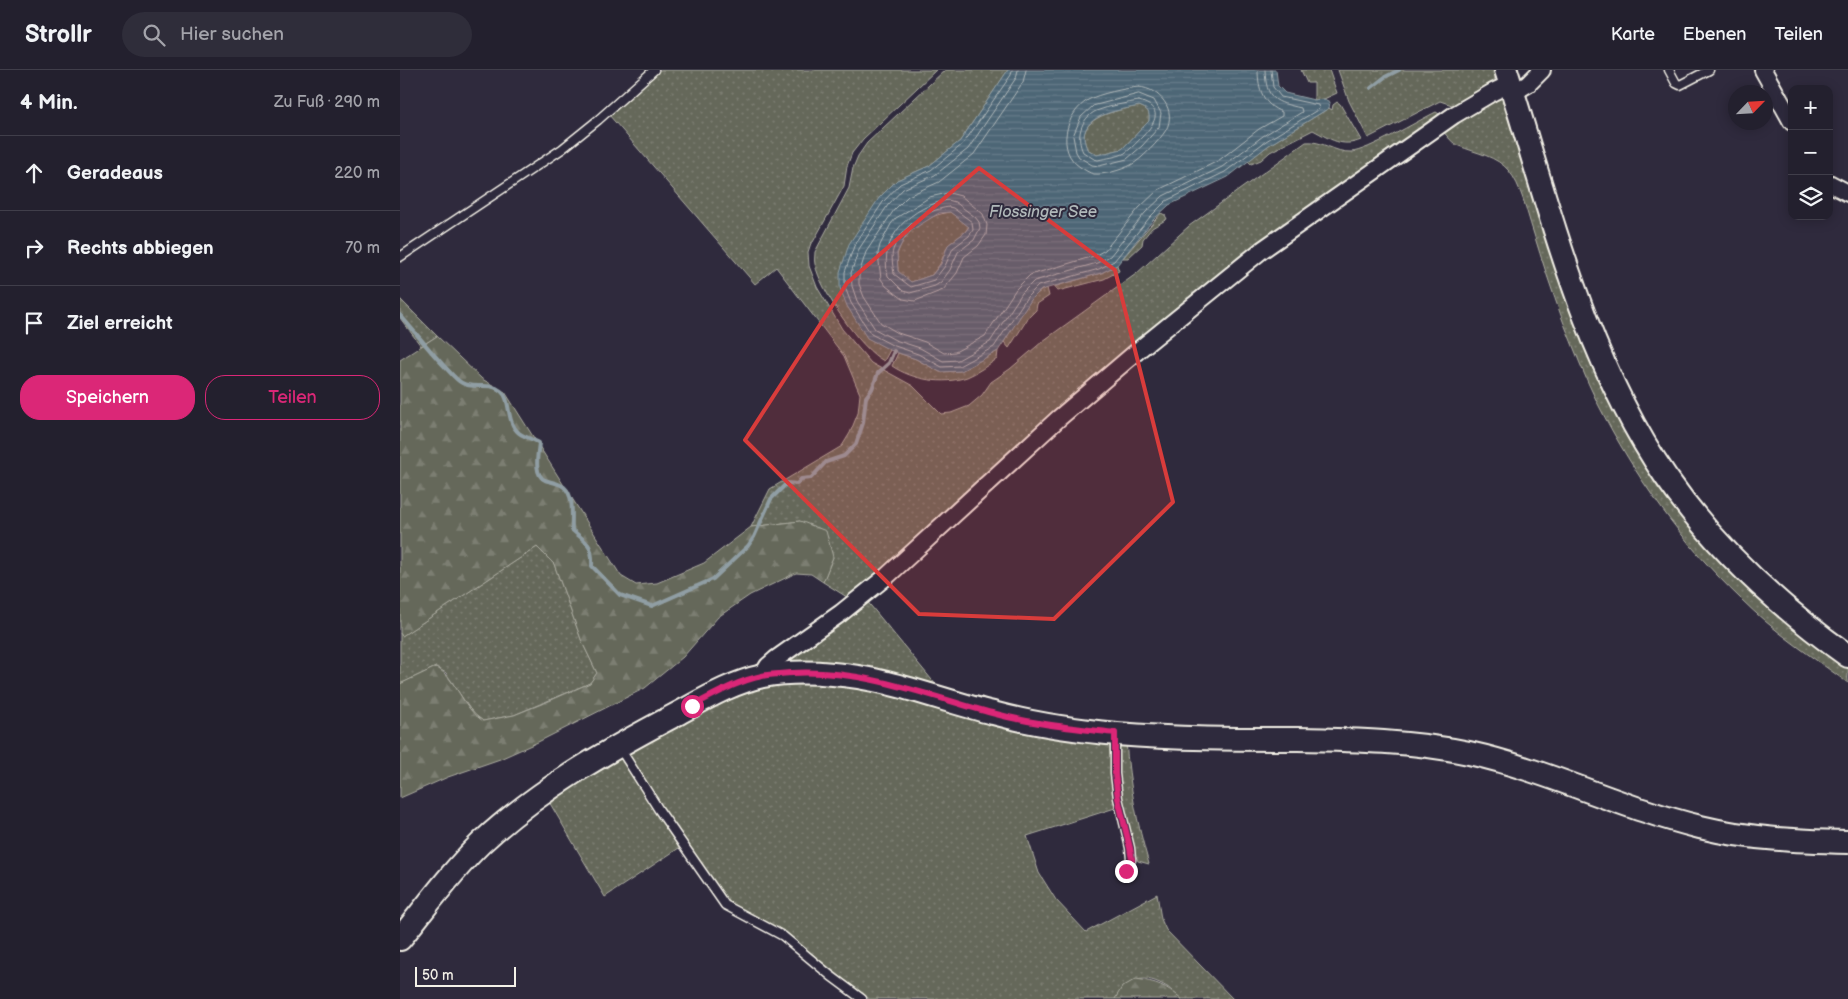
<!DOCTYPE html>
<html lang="de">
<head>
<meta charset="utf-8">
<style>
  body { margin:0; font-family:"Balsamiq Sans",sans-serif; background:#2f2d3a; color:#f1f3f6 }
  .controls { position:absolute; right:15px; top:15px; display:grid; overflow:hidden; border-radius:10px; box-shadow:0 2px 12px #0003 }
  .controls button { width:45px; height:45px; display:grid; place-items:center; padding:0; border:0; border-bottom:1px solid #403e4a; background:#23202e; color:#f1f3f6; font:25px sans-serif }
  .compass { position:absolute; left:1328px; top:15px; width:45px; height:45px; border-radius:50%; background:#23202e; box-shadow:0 2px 12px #0003; rotate:65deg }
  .scale { position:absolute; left:15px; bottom:12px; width:101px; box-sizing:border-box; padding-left:5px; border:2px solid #f4f1e8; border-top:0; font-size:14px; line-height:18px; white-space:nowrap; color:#f4f1e8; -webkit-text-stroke:4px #2f2a3d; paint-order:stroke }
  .stop { position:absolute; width:15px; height:15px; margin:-11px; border:4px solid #db2777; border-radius:50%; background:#fff }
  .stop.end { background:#db2777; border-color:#fff; box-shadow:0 1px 5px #0008 }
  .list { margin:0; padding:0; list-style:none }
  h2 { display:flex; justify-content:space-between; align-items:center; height:65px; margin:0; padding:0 20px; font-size:21px }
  h2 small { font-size:16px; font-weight:400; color:#a3a3aa }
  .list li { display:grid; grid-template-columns:32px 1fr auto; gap:15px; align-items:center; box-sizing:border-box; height:75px; padding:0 20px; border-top:1px solid #403e4a }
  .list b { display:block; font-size:19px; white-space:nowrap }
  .list em { font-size:16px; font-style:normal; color:#a3a3aa }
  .actions { display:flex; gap:10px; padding:15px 20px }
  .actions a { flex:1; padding:11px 0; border:1px solid #db2777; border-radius:20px; text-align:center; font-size:18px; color:#db2777 }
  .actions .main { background:#db2777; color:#fff }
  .icon { flex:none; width:28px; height:28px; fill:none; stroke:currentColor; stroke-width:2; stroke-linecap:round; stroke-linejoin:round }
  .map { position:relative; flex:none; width:1448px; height:929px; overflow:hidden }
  header { display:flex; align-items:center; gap:30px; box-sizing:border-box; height:70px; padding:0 25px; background:#23202e; border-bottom:1px solid #403e4a }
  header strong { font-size:24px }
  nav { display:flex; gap:28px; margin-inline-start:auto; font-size:18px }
  .search { width:350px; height:45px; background:#2f2d3a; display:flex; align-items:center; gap:12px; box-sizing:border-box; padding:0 18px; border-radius:28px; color:#a3a3aa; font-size:19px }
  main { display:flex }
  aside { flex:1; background:#23202e }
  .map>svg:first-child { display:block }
  .grass { fill:url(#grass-dots); stroke:#acaca1 }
  .forest { fill:url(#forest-firs); stroke:#acaca1 }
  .water { fill:url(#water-rules); stroke:#909ea4; fill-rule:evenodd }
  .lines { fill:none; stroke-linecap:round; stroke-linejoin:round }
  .shore { stroke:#b1b9ba; stroke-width:1 }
  .stream { stroke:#909ea4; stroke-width:4 }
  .lane-casing { stroke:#f4f1e8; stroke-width:11 }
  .street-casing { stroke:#f4f1e8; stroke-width:20 }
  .secondary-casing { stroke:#f4f1e8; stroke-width:26 }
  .lane { stroke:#2f2a3d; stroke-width:8 }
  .street { stroke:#2f2a3d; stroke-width:16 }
  .secondary { stroke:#2f2a3d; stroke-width:22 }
  .route { stroke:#db2777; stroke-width:6 }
  .marked { fill:#d93c3b; fill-opacity:0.2; stroke:#d93c3b; stroke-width:4; stroke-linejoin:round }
  .labels { text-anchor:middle; stroke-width:4; stroke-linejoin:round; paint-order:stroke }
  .water-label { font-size:16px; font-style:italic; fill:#b1b9ba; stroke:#2f2a3d }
</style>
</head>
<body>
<header>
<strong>Strollr</strong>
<div class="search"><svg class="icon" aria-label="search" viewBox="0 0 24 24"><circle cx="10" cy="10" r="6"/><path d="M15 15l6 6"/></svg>Hier suchen</div>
<nav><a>Karte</a><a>Ebenen</a><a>Teilen</a></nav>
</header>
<main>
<aside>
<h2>4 Min.<small>Zu Fuß · 290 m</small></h2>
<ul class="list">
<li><svg class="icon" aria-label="ahead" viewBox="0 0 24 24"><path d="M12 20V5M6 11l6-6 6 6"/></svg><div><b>Geradeaus</b></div><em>220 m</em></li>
<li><svg class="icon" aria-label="right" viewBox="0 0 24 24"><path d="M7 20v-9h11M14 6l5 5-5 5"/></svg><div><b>Rechts abbiegen</b></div><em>70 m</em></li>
<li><svg class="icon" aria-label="arrive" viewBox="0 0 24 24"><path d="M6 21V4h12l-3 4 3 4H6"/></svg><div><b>Ziel erreicht</b></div></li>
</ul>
<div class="actions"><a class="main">Speichern</a><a>Teilen</a></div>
</aside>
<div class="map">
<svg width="1448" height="929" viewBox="0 0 1448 929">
  <defs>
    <pattern id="grass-dots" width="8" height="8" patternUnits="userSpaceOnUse" patternTransform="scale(1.25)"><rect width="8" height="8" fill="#65685a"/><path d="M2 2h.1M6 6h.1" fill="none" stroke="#7c7e72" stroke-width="1.8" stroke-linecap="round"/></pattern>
    <pattern id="forest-firs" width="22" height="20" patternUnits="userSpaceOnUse" patternTransform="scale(1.25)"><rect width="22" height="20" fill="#65685a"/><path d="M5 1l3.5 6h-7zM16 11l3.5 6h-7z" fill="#7c7e72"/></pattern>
    <pattern id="water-rules" width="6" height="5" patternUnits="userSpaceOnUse" patternTransform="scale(1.25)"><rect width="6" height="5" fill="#4d6676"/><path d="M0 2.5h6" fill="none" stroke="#677c8a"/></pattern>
  </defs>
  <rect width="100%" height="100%" fill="#2f2a3d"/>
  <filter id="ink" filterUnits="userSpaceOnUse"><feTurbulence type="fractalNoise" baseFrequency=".02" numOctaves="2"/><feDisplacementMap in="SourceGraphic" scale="10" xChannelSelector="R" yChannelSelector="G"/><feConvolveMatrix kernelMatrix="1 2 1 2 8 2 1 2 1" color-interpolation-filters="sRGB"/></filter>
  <g filter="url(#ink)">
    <path class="grass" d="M258,0H536L463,69L452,83L447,96L444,116L413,172L411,173L408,182L409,196L417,217L442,259L471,293L513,316L541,344L551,343L569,336L582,325L591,312L610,299L643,271L736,204L789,156L906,72C922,70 935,83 951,82C966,82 1019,50 1036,42L1041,45L857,174L450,529L423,512L433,487L400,451L351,457L370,419L442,376L450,363L458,343L460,324L444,286L376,197L355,214L209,45Z
      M545,0H608L560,71L529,96L497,110L467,267L490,280L484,291C461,280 420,220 415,194C414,190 415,186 415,182L449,118L453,98L458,86L467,73Z
      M901,0H929L937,23L924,29L914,30V13H907Z
      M938,0H1096C1097,21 1071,28 1055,36L1040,31L968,68L949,31Z
      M1096,28L1104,29L1258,409L1448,596V613C1411,586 1373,561 1341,529C1282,473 1235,407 1198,334C1185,308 1174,278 1163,251C1152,221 1142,191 1133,161C1127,143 1121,115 1109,101C1097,86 1076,83 1059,76C1053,74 1047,66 1043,61Z
      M937,32L940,34L961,70C942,78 930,69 913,60L870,82L861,90L851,94L848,91L869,75L929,38L932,40L933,35Z
      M739,36C748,39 750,42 749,51L722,79L697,85L687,79C686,76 684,71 684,67C685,44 722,40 739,36Z
      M550,142L569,156L565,162L548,175L540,194L532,205L511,212L498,202C498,195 496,187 498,182C505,160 528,145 550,142Z
      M761,143L765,145L767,149L752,158L743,169L742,175L728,188H723Z
      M717,195L719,201L704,209L658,221L653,217L701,203Z
      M647,218L649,226L637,234L636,240L628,248L609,278L604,272C613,257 630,223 647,218Z
      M0,229L37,266L21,276L0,248Z
      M598,281L597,289C588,295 577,303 567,307C543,315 513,310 492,296L498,283L516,289L540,302L560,301Z
      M137,477L154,494L182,572L197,603L190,613L114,645L83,651L73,644L46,603L36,597L0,614V563L2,566Z
      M466,530L541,621L380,592Z
      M451,613L709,669L715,738L627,766L639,803L656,830L686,862L757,824L761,849L766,860L833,929C823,929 789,929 782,929C777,927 772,920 767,917C745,903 728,908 715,929H469L393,869L324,831L229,689L227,682L232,674L361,614Z
      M726,671C729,713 737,753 749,794L738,791C725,762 713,703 720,672Z
      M213,685L220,688L279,778L205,827L148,730Z"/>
    <path class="forest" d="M37,266L82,309L105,322L221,506L236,515L257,513L304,493L351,457L400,451L426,461L433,487L423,512L411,504L396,503L350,525L318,547L283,587L245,618L138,672L100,689L48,707L0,728V614L36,597C58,610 61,637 83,651L114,645L149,631L190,613L197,603L182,572L154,494L137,477L2,566L0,563V290Z
      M736,909C757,912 765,915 782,929H715L722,917Z"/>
    <path class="water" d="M608,0H876L878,16L885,23L914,30L924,29L930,32L929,38L869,75L828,107L769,135L753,150L717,195L701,203L641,220L631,230L598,281L561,301L540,302L516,289L490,280L467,268L447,236L440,218V202L449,174L479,128L497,110L529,96L560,71ZM739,36C748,39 750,42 749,51L722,79L697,85L687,79C686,76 684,71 684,67C685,43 722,40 739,36ZM550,142L569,157L565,162L548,175L541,194L532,205L511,212L498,201L497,183L507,163L539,143Z"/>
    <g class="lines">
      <path class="shore" d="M612,0L611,5L563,74L531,100L500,114L483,132L454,176L445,202V217L451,233L471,264L492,275L518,284L542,297L559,296L594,277L627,227L638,216L699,199L714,191L750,147L766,131L825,102L866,71L919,39L918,35L881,27L873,17L871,0
        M618,0L616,8L568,79L535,105L503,119L488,135L459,179L451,203L452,216L457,231L475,259L495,270L520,278L543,291L558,290L590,272L622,223L634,211L697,193L710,186L745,143L763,126L822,97L863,66L902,42L901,38C875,32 866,30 865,0
        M626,0L623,12L574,84L539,112L508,126L494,140L466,182L459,204V214L464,227L481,253L498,263L525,272L544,283L555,282L585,266L616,219L630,205L694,186L705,180L739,138L758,120L818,91L859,59L882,46V42C863,35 858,19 858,0
        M739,17C760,19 777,40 766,60C760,70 741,90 731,95C722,100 704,105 694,104C689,103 685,100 680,97C656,81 665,44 688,30C698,24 726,18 739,17Z
        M739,24L754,30L761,43L759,57L742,76L727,89L699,96L692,95L679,87L676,82L673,66L681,47L693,36Z
        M739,31C764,38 756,52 743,66C738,71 732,78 725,83C718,87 706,88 698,90L694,89L683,82C676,68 680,49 696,41C709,36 726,33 739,31Z
        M549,123L561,126L583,144L587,155L586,165L578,176L564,187L557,203L543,220L515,231L503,229L486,216L481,209L478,183L480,175L491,154L496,148L530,127Z
        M548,130L555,132L575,147L579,152L580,158L574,170L558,182L550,200L541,212L535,216L510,223L503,221L488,206C478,167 512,136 548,130Z
        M549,137L553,138L572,152L573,160L569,166L553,178L545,196L534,210L511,217L494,204C493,197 491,187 493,180C501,157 525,140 549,137Z"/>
      <path class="stream" d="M971,18L985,7L999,0
        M0,245C15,262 29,280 45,297C50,302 56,310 62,313C75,320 89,311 101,321C112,330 105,351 119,363C124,367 133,369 139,373C138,383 133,405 145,410C151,412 159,413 164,417C175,427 171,446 172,460C188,473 193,475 192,496L220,525L252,536L313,509L348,476L354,467L371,429L387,413L397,414L401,409L411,408L426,392L444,386L456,374L463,353L466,327L472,319L478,303L489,293L494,281"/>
      <g class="lane-casing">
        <path id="lane" d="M1269,0L1276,13L1280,15L1309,0
          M0,187L162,79L198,50L254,0
          M715,665V704L718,728L730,778L731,790L726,801
          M219,677L259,740L325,835L383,866L431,906L462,929"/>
      </g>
      <g class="street-casing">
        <path id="street" d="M1363,0L1392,52
          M1113,23L1128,14L1142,0
          M1429,113L1448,123
          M362,606L368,596L376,589L441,543L487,506L659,348L741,278L862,180L1054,45L1093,22L1110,14"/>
      </g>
      <g class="secondary-casing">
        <path id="secondary" d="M1106,0C1149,136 1184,288 1266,407C1315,478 1378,536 1448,586
          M0,869C26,837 51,802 81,773C139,719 207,681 277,644C303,630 333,612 363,606C385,602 411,602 433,604C488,608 540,630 593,643C633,654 675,660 717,664C777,669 837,669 897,669C955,670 1012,671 1069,683C1147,700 1221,738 1300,757C1349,769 1398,771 1448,772"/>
      </g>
      <use href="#lane" class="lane"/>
      <use href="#street" class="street"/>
      <use href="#secondary" class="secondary"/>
    </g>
  </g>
  <g class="lines" filter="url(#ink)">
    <path class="route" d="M292,636C314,625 337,611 362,606C371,604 382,604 392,603C462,599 526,625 592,643C632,654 674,658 715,663V704L718,728L730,778L732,790L726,801"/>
  </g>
  <path class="marked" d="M579,98L715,200L773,432L654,549L519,544L345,370L447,213Z"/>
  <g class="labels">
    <g class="water-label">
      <text x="643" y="147">Flossinger See</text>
    </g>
  </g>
</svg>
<div class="controls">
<button>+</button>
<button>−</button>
<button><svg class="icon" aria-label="layers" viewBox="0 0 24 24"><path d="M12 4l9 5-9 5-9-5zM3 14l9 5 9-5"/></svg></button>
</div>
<svg class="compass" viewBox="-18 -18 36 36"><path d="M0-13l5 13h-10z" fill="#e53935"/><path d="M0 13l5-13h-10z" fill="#a3a3aa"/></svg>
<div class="scale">50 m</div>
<div class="stop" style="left:292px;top:636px"></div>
<div class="stop end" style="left:726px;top:801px"></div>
</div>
</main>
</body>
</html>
